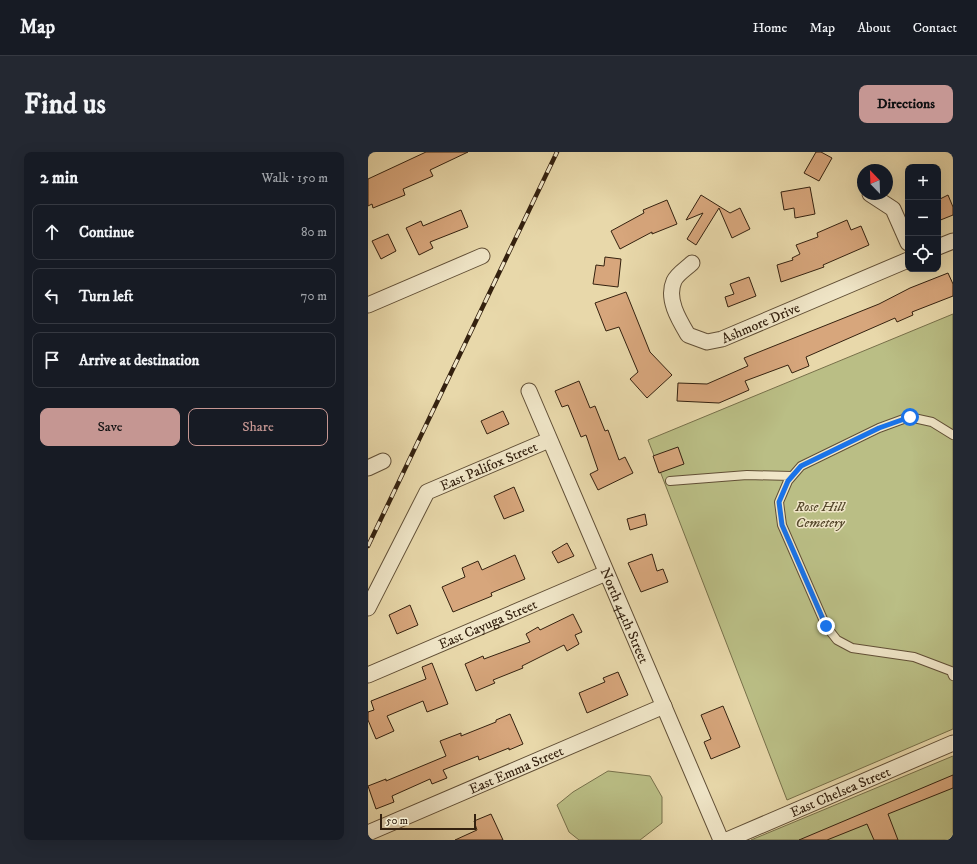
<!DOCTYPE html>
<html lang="en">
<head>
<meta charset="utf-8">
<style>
  body { margin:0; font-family:"IM FELL DW Pica",serif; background:#242831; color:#f1f3f6 }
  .controls { position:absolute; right:12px; top:12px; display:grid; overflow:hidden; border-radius:8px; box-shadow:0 4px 16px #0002 }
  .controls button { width:36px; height:36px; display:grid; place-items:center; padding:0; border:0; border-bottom:1px solid #363941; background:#171b24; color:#f1f3f6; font:20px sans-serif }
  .compass { position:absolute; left:489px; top:12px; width:36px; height:36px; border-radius:50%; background:#171b24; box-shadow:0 4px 16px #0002; rotate:337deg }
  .scale { position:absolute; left:12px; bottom:10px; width:96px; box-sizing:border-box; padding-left:4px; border:2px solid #34210f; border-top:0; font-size:11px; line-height:14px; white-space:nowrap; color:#34210f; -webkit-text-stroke:3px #f0e6c8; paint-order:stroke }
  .stop { position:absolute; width:12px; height:12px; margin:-9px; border:3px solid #1a73e8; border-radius:50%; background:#fff }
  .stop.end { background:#1a73e8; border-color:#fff; box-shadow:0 1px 4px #0008 }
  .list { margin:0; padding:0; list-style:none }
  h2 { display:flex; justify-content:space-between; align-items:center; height:52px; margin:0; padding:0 16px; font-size:17px }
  h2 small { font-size:13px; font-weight:400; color:#9ea1a6 }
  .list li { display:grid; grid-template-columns:26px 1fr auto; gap:12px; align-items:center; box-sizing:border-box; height:56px; margin:0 8px 8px; padding:0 8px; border:1px solid #363941; border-radius:8px }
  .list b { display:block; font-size:15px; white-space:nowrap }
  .list em { font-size:13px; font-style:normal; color:#9ea1a6 }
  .actions { display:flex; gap:8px; padding:12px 16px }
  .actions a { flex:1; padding:9px 0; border:1px solid #c59692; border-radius:8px; text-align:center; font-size:14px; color:#c59692 }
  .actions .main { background:#c59692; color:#111 }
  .icon { flex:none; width:22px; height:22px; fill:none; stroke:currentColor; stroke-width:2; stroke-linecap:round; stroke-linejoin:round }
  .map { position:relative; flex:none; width:585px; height:688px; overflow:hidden; border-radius:8px }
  header { display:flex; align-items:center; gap:24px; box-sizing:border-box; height:56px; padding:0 20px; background:#171b24; border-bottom:1px solid #363941 }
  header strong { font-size:19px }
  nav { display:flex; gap:22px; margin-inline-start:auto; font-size:14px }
  .intro { display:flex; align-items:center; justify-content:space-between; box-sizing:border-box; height:96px; padding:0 24px }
  h1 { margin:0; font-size:28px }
  .button { padding:10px 18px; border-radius:8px; background:#c59692; color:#111; font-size:14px; font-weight:700 }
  main { display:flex; gap:24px; padding:0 24px }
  aside { flex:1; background:#171b24; border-radius:8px; box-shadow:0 4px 16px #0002 }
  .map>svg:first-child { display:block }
  .green { fill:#babe85; stroke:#77704a }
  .building { fill:#d7a67c; stroke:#34210f }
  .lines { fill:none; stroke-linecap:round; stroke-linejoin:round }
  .lane-casing { stroke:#614f36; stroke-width:10 }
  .street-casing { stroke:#614f36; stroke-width:17 }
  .lane { stroke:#f0e6c8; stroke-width:8 }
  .street { stroke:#f0e6c8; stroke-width:15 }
  .rail-casing { stroke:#34210f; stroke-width:4.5 }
  .rail { stroke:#f0e6c8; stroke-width:3; stroke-dasharray:9; stroke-linecap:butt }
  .route { stroke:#1a73e8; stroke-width:5 }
  .labels { text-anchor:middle; stroke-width:3; stroke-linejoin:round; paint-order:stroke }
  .street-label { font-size:14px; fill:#34210f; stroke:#f0e6c8 }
  .park-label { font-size:14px; font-style:italic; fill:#56482c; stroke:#f0e6c8 }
</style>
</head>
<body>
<header>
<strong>Map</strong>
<nav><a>Home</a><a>Map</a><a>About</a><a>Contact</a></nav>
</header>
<div class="intro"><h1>Find us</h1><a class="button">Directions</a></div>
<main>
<aside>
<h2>2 min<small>Walk · 150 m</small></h2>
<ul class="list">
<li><svg class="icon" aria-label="ahead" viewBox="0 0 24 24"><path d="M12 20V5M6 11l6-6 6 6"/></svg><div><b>Continue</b></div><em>80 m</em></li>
<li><svg class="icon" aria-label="left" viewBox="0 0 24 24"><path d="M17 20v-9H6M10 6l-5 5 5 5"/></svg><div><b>Turn left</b></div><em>70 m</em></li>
<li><svg class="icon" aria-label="arrive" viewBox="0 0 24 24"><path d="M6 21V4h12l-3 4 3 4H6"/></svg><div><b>Arrive at destination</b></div></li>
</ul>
<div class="actions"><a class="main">Save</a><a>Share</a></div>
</aside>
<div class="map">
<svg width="585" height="688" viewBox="0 0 585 688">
  <rect width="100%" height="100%" fill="#e8d8aa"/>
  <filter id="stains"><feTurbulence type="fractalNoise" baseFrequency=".005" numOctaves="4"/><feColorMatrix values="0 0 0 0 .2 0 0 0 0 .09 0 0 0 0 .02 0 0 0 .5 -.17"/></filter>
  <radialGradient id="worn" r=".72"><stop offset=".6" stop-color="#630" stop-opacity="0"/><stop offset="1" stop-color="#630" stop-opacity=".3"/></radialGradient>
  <path class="green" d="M585,162V577L419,648L280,288Z
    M585,604V688H383Z
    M240,619L282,624L294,645V671L272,688H211L201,680L189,653L205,640Z"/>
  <path class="building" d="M58,0H100L62,18L65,24L35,37L37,43L5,56L4,52L0,54V27Z
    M448,0H453L464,6L451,29L436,21Z
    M442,35L447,62L427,66L426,56L416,58L413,40Z
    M333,43L362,61L372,56L382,77L364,86L351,56L328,93L319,87L335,61L318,68Z
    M580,43L585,55V63L570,69V48Z
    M299,48L309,72L284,82V80L252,97L243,79L276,61L275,58Z
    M93,58L100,75L62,90L65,96L51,103L38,76L53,69L55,74Z
    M479,68L483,78L493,74L501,93L455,113L456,115L413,130L409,113L425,108L424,106L432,102L428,93L450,85L449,81Z
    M20,82L28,99L13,107L4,89Z
    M237,105L253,107L250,135L225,132L228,113L236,114Z
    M580,121L585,132V144L544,160L545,163L529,170L527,166L438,205L441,214L424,221L420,213L377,229L381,238L351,251L309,249L310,231L339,232L380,214L376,206L511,152L542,136Z
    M381,125L388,144L360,155L357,145L366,142L362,132Z
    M258,140L282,200L304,223L279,246L262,227L270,220L251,175L238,179L227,151Z
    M211,229L222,256L227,254L237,279L240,278L251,308L257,305L265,321L230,338L222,322L230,318L218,283L213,285L200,253L194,255L187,239Z
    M135,259L141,272L119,282L113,269Z
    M310,295L316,312L291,321L285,304Z
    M146,335L156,359L136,367L126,344Z
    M277,362L279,373L262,378L259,367Z
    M199,391L206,404L190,411L184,400Z
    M284,402L289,419L295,417L300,430L273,440L260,411Z
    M147,403L157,427L123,441L124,444L85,460L74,435L97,425L94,416L110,409L114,418Z
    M42,453L50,473L29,482L21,463Z
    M205,462L214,480L207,483L211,492L199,499L196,493L154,514L155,516L125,528L127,531L108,539L97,512L115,504L116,507L162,490L158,482L170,475L172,478Z
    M64,511L80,552L59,560L55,549L19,564L26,579L8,587L0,568V560L6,558L3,549L58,527L54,515Z
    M250,520L260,543L219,561L211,541L237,530L235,526Z
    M355,554L372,595L343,607L336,590L343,587L333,563Z
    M142,562L155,592L141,598V596L111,608L110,604L75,618L79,626L64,632L62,627L24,644L26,650L8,657L0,634L18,627V629L78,604L72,589L93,581V584L128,570V568Z
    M585,623V636L520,662L530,688H506L499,672L459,688H431Z
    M123,662L135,688H87L109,678L106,669Z"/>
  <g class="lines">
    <g class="lane-casing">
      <path id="lane" d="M585,283L564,270L541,265L511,276L433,314L420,329L411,350L414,373L458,474L469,488L484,496L546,505L583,519L585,524
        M302,329L379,323L424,324"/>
    </g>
    <g class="street-casing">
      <g id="street">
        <path d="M502,42L525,57L540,91"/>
        <path d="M570,95L585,89"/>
        <path id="s1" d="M324,111C319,116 309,122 306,129C298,147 311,168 320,183L339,190L354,187L540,108"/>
        <path d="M0,153L114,104"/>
        <path id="s2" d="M161,239L353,688"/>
        <path d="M0,316L15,309"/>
        <path id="s3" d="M0,456L59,340L181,288"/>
        <path id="s4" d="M0,523L238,421"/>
        <path id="s5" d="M0,681L296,554"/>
        <path id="s6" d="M359,688L585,591"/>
      </g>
    </g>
    <use href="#lane" class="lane"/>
    <use href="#street" class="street"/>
    <g class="rail-casing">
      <path id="rail" d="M0,394L189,0"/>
    </g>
    <use href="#rail" class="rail"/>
  </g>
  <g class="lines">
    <path class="route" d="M458,474L414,373L411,350L420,329L433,314L511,276L542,265"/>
  </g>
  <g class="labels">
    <g class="street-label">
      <text dy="5" stroke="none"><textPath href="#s1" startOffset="161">Ashmore Drive</textPath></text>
      <text dy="5" stroke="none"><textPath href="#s3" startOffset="197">East Palifox Street</textPath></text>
      <text dy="5" stroke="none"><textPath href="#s2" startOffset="244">North 44th Street</textPath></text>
      <text dy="5" stroke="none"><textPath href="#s4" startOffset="130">East Cayuga Street</textPath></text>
      <text dy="5" stroke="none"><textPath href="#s5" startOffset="161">East Emma Street</textPath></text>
      <text dy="5" stroke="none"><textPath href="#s6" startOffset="123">East Chelsea Street</textPath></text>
    </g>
    <g class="park-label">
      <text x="452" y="359">Rose Hill<tspan x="452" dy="16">Cemetery</tspan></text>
    </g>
  </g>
  <rect width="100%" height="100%" filter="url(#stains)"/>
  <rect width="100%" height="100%" fill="url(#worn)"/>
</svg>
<div class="controls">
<button>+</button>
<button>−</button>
<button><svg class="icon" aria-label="locate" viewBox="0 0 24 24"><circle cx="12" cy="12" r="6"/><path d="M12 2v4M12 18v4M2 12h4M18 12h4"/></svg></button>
</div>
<svg class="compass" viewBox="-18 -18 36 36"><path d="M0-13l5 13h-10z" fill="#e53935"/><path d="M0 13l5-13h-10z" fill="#9ea1a6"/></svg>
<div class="scale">50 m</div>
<div class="stop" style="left:542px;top:265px"></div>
<div class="stop end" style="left:458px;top:474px"></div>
</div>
</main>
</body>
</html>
